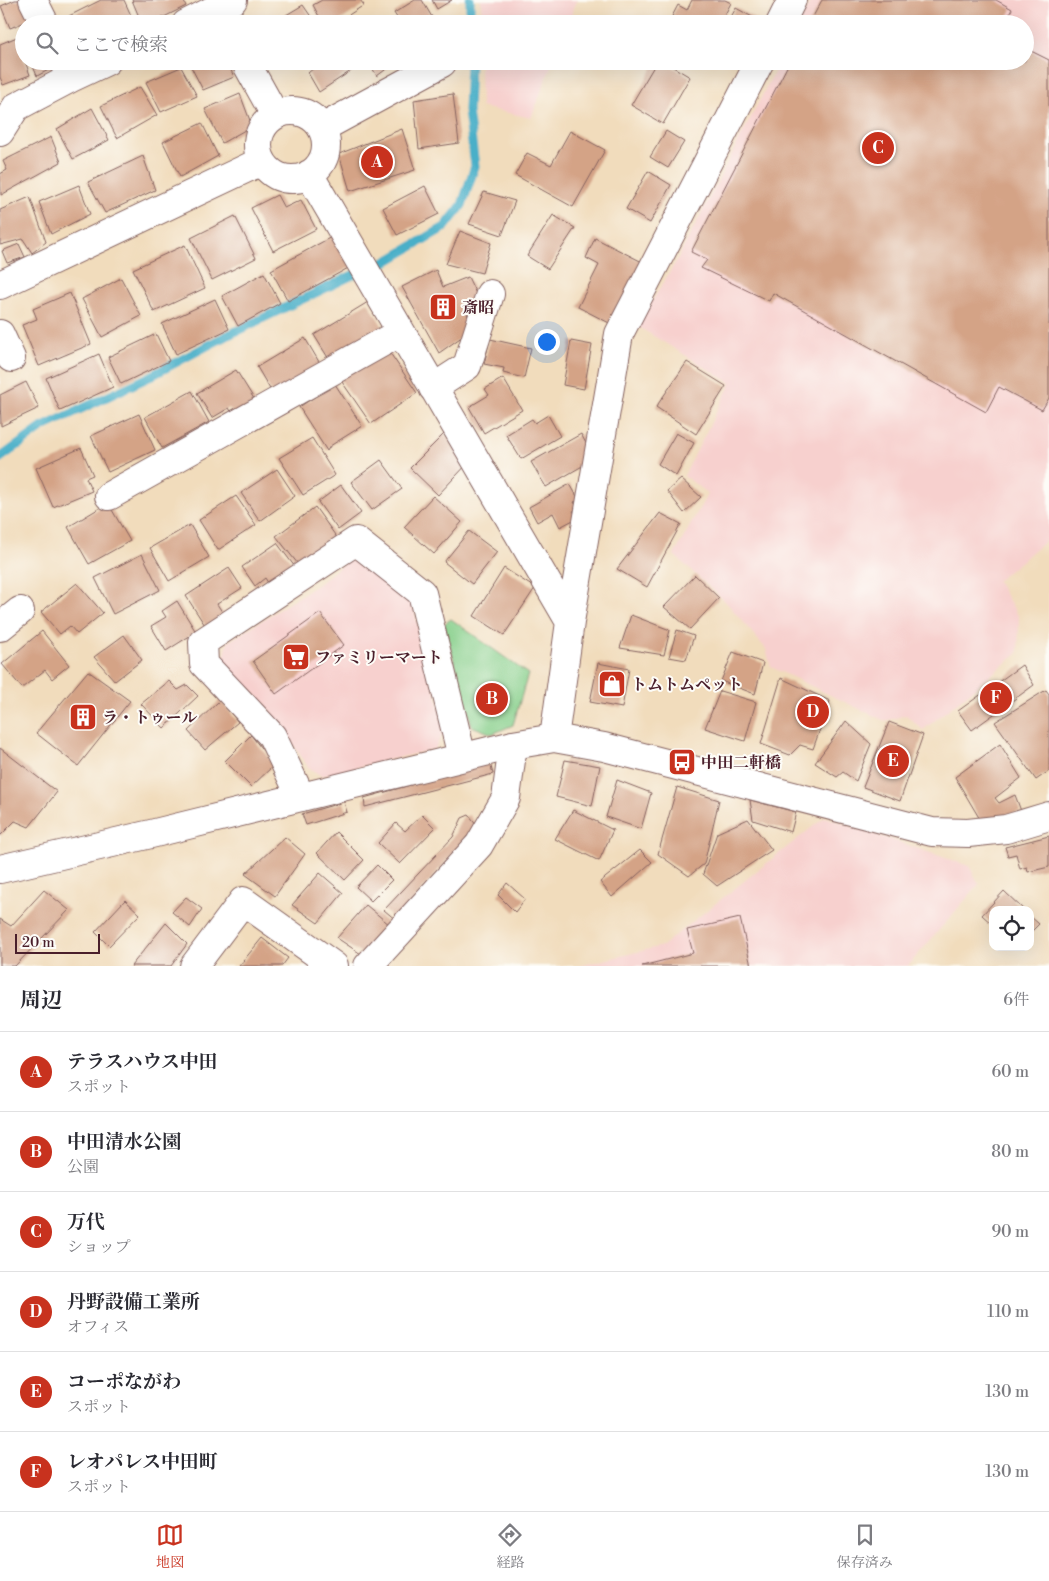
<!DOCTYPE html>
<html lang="ja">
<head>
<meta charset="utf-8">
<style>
  body { margin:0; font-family:"Libre Bodoni","Noto Serif JP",serif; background:#f2f2f3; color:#2b2b33 }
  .controls { position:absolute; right:15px; bottom:15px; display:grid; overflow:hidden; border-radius:10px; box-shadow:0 5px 20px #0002 }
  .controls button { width:45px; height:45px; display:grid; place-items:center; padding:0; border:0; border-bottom:1px solid #e1e1e2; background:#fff; color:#2b2b33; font:25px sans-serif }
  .scale { position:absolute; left:15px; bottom:12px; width:85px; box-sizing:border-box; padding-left:5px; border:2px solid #4a1f2b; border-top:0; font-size:14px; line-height:18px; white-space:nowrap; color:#4a1f2b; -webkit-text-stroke:4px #fdfcf7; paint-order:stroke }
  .you { position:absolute; left:546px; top:341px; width:18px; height:18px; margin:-12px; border:4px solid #fff; border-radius:50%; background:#1a73e8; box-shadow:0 0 0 8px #1a73e833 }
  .badge { display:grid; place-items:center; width:32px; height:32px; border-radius:50%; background:#c8321e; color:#fff; font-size:16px; font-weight:700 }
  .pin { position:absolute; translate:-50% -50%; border:2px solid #fff; box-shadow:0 1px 5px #0006 }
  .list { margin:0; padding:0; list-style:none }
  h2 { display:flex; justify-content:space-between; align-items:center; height:65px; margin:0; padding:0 20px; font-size:21px }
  h2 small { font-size:16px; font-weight:400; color:#7c7c81 }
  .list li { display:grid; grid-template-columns:32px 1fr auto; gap:15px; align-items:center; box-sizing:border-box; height:80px; padding:0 20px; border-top:1px solid #e1e1e2 }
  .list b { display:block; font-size:19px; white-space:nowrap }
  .list p { margin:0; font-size:16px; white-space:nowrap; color:#7c7c81 }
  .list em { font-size:16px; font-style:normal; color:#7c7c81 }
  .icon { flex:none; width:28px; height:28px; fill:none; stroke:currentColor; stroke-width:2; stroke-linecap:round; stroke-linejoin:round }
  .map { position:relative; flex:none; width:1049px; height:966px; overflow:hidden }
  .search { position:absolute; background:#fff; box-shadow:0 5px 20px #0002; left:15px; right:15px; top:15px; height:55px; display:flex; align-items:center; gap:12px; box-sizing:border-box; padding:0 18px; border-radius:28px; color:#7c7c81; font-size:19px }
  .sheet { height:545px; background:#fff }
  nav { display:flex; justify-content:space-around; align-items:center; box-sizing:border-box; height:70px; border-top:1px solid #e1e1e2; background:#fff; font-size:14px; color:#7c7c81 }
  nav a { display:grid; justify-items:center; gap:2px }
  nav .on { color:#c8321e }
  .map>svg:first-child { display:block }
  .built { fill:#f7d0ce }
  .green { fill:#87cf8b; stroke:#68775b }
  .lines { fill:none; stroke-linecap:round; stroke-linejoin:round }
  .stream { stroke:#48afc8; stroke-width:9 }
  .building { fill:#d4a386 }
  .street-casing { stroke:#84615e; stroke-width:30 }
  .secondary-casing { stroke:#84615e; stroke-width:30 }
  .street { stroke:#fff; stroke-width:28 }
  .secondary { stroke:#fff; stroke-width:28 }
  .labels { text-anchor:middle; stroke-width:4; stroke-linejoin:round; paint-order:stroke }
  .poi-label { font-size:16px; font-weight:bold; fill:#4a1f2b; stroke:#fdfcf7; text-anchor:start }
</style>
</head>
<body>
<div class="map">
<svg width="1049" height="966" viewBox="0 0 1049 966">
  <rect width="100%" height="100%" fill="#fdfcf7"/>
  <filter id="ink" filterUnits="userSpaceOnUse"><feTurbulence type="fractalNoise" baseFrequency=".02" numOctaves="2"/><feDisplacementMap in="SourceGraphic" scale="10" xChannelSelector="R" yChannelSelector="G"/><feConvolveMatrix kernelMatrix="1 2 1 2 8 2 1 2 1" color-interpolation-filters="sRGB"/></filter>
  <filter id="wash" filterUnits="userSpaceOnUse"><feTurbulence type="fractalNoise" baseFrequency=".0096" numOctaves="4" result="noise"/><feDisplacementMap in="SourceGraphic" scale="20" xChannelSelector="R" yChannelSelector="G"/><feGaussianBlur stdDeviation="1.12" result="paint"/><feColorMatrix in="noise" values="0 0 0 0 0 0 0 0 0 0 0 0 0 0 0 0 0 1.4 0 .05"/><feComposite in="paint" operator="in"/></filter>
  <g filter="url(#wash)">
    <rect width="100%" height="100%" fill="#f1dcbc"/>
    <path class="built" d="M481,0H577L568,24H482Z
      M811,0H1049V538L997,581L1019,617L1018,653L923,730L906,715L885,721L771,667L766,649L725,601L674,555L708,493L684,476L731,383L637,326L677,260L780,61H1025V24H799Z
      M480,61H553L531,118L481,107Z
      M347,561H364L412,602L445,729L435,749L322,776L309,768L266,705L223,663L228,642L317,585Z
      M825,817L969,866L979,884L908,966H579L662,946Z"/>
    <path class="green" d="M451,619L528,674L513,725L492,734L472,726L444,624Z"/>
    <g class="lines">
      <path class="stream" d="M470,24V0
        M0,458L43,427L147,378L220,339L357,273L382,264L445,227L462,205L475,166L468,111L470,61"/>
    </g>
    <g id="blocks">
      <path class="building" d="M15,0H23L33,19L10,28L1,6Z
        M101,0H124L134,22L130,24H73L69,16Z
        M132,0H183L186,6L150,24H142Z
        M322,0H360L364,5L335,24H323L313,5Z
        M415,0H422L436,24H401L394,13Z
        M432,0H452L437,9Z
        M692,0H725L731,3L720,24H668L678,5L687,10Z
        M822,0H996L1012,9L1004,24H809Z
        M303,5L316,24H271Z
        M736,8L765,24H727Z
        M17,37L24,56V61H25L30,75L3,85L0,77V44Z
        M1025,48L1049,60V398L1042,410L999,387L986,412L773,293L769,301L701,268L707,260L691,252L790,61H1025Z
        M31,61H57L58,65L37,76Z
        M188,61H227L234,77L203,90Z
        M322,61H354L357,67L319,92L308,73Z
        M368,61H397L377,76Z
        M657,61H663L690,77L663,124L631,105Z
        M181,67L197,96L161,112L146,82Z
        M140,87L157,115L117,138L101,106Z
        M240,94L252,126L222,143L205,109Z
        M453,94L459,143L419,149L414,100Z
        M92,108L109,140L73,159L57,129Z
        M202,123L218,156L180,177L163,142Z
        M402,129L415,170L350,191L339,154Z
        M570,131L605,150L573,207L515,175L527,153L551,165Z
        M666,131L684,142L668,168L650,157Z
        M51,137L61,162L1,195L0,174L7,170L3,161Z
        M143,156L155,190L105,213L88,182Z
        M648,171L671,185L650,223L626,209Z
        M79,185L90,214L51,234L39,202Z
        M425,186L439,214L397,235L383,208Z
        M484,192L515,201L502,235L469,224Z
        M277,195L284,208L301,200L316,229L273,251L251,208Z
        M30,197L46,242L32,253L23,239L0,245V210Z
        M553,215L575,228L548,269L527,256Z
        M235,216L256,258L212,280L191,238Z
        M460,231L491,243L482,273L446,264Z
        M335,235L352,266L288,301L271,270Z
        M595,238L652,267L621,329L578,307L599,265L586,258Z
        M19,244L25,257L7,263L2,251Z
        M185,245L205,288L154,312L133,269Z
        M436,270L443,287L468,277L480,302L467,312L470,331L439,353L402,287Z
        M264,273L280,303L238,326L222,296Z
        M121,278L141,316L102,337L82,299Z
        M70,293L91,344L39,366L22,325L37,319L33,309Z
        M215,299L229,329L176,354L162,324Z
        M368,302L386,332L332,364L314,335Z
        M156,334L169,361L121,384L108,357Z
        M305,338L322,367L274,396L257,367Z
        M490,339L531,348L524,378L503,373L504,368L484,364Z
        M571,341L592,345L584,389L563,385Z
        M386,347L417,393L371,424L340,379Z
        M99,354L113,387L60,411L46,378Z
        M687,362L726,386L696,434L656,407Z
        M236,370L256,402L234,416L229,408L212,418L197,393Z
        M503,378L522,410L484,433L469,407L489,395L485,389Z
        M26,382L39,408L1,426L0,395Z
        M335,384L362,426L330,446L327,451L299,407Z
        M192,391L209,422L162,448L145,417Z
        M139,414L155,450L108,472L91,436Z
        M548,415L560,436L521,459L506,435L532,419L535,423Z
        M676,433L694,443L676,476L658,464Z
        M444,434L471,460L438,495L410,468Z
        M581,434L589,449L591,461L546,487L531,462Z
        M312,438L335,475L303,495L279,458Z
        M81,448L93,475L86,478L92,491L53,507L36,468Z
        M381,460L402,489L372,510L351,482Z
        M277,469L295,496L260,521L241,493Z
        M681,479L701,497L684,513L667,491Z
        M570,484L579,500L574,502L578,509L573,511L577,518L560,527L553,513L537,522L529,507Z
        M341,485L361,513L338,530L318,502Z
        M236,496L256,525L218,550L199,520Z
        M433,496L462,522L434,554L404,527Z
        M108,503L130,541L89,564L68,527Z
        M315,507L340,542L298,564L276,536Z
        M660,513L681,524L647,587L617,569Z
        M190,525L209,557L169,581L150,548Z
        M469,531L497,552L472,584L444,562Z
        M277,543L298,571L272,589L265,578L255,586L242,567Z
        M142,554L160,590L113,614L95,578Z
        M229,568L242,588L217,604L228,621L210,633L186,596Z
        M504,568L535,588L504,635L474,616Z
        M695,575L719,598L690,629L664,607Z
        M77,583L103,613L77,634L70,626L60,634L41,612Z
        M177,601L196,632L166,651L151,626L166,617L162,611Z
        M320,613L344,645L276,694L253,661Z
        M631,615L670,630L664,655L620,648Z
        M677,630L694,636L686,660L669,657Z
        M42,631L69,665L52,679L45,670L22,688L2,664Z
        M124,635L142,660L115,681L94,657Z
        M733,652L763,663L755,694L721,681Z
        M598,663L629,669L622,708L590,702Z
        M1022,665L1034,685L972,730L958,711Z
        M88,671L130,701L78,766L36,733Z
        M781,678L830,701L813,749L800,745L790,755L761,744Z
        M169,681L178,690L187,685L198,696L164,728L141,704Z
        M1046,690L1049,694V771L1036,780L995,722Z
        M720,691L756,702L745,741L705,728Z
        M220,700L238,722L205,750L188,731Z
        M846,721L871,744L856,781L843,772L837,777L815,763Z
        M889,722L923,735L900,801L863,787Z
        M251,735L274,765L251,787L225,761Z
        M1000,744L1021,778L995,798L999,803L1015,795L1021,811L981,821L955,777Z
        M0,748L57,792L29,827L15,821L0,836Z
        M565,760L600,766L592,806L556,797Z
        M490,763L493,774L365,807L364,798Z
        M617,780L651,793L641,829L606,817Z
        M677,787L719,800L704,864L689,876L658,854Z
        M750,800L796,812L791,832L753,820Z
        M344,802L347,812L306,825L302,814Z
        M573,810L613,830L599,861L555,839Z
        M422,815L435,828L400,864L378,843L396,823L405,831Z
        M469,815L477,825L396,920L384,910L453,837L462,818Z
        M748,819L772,850L717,886L703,874L717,833Z
        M336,832L364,860L345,880L317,853Z
        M1049,836V867L1028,872L1027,867L1020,869L1016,854L1008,856L1005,847Z
        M285,837L305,854L275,896L245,874Z
        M640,850L652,862L612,897L600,882Z
        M377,865L392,880L371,901L356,887Z
        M320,873L343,893L318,923L292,905Z
        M507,883L525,899L515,912L498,895Z
        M44,890L69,910L15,966H0V919L11,926Z
        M1004,891L1024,910H993V925L982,915Z
        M186,897L202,909L190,927L172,912Z
        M125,900L140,914L109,946L95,932Z
        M366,905L390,925L361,954L337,938Z
        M1030,916L1039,924L1030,933Z
        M740,918L751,966H642L693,953L687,930Z
        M166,923L187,944L171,966H131Z
        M262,938L288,958L282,966H239Z"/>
    </g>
  </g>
  <g filter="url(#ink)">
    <use href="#blocks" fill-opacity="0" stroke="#84615e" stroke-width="1"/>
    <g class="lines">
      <g class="street-casing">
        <path id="street" d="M33,0L45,24
          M186,24L233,0
          M780,24L792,0
          M245,61L275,115
          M64,63L71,78L107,61
          M258 145a34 34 0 1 1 68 0a34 34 0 1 1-68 0Z
          M322,128L442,63
          M0,132L16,107L71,78
          M309,174L570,622
          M0,285L262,161
          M0,334L11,358
          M433,388L467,366L490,294
          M109,496L401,332
          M0,627L20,611
          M554,738L570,622L619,334L760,61
          M301,797L272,736L204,664L203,642L356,541L422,593L462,757
          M194,966L243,901L334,966
          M368,966L479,845L506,798L513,745"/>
      </g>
      <g class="secondary-casing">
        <path id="secondary" d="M0,869L151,834L513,745L554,738L604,747L932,832L968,833L1006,829L1049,816"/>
      </g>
      <use href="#street" class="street"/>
      <use href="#secondary" class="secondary"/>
    </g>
  </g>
  <defs>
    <g id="building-square" transform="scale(1.4375)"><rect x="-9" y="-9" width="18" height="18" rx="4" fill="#c8321e" stroke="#fdfcf7"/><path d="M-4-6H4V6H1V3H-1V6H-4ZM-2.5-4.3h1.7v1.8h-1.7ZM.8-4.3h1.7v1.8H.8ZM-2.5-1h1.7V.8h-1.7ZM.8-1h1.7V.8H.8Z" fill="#fff"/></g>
    <g id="supermarket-square" transform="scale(1.4375)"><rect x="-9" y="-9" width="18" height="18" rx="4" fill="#c8321e" stroke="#fdfcf7"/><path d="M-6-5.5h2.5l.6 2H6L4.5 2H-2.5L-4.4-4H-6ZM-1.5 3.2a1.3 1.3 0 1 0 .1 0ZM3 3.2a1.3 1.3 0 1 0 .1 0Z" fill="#fff"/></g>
    <g id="shop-square" transform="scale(1.4375)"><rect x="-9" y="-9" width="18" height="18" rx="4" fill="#c8321e" stroke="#fdfcf7"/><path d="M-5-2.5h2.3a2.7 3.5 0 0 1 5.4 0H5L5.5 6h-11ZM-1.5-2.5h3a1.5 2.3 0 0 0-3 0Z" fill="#fff"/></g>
    <g id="bus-square" transform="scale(1.4375)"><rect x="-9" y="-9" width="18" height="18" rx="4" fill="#c8321e" stroke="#fdfcf7"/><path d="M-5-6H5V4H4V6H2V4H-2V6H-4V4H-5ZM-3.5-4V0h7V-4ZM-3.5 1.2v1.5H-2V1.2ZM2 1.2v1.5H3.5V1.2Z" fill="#fff"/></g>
  </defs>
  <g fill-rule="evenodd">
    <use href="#building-square" x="443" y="307"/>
    <use href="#supermarket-square" x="296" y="657"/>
    <use href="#shop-square" x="612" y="684"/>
    <use href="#building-square" x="83" y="717"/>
    <use href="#bus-square" x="682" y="762"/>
  </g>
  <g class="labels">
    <g class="poi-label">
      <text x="462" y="313">斎昭</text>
      <text x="315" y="663">ファミリーマート</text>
      <text x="631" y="690">トムトムペット</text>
      <text x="102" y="723">ラ・トゥール</text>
      <text x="701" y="768">中田二軒橋</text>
    </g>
  </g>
</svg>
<div class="controls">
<button><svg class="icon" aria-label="locate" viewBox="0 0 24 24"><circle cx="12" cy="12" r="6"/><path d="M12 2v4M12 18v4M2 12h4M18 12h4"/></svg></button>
</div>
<div class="scale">20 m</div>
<div class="you"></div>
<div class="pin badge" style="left:377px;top:162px">A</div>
<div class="pin badge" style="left:492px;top:699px">B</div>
<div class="pin badge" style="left:878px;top:148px">C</div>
<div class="pin badge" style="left:813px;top:712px">D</div>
<div class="pin badge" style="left:893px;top:761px">E</div>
<div class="pin badge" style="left:996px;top:698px">F</div>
<div class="search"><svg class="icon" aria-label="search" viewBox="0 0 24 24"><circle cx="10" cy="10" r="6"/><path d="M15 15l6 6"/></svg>ここで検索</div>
</div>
<section class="sheet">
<h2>周辺<small>6件</small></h2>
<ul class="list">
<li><span class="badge">A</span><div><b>テラスハウス中田</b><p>スポット</p></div><em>60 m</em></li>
<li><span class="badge">B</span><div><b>中田清水公園</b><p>公園</p></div><em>80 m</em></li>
<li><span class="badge">C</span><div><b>万代</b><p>ショップ</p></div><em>90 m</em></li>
<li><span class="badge">D</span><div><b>丹野設備工業所</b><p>オフィス</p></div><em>110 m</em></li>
<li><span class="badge">E</span><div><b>コーポながわ</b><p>スポット</p></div><em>130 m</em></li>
<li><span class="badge">F</span><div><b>レオパレス中田町</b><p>スポット</p></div><em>130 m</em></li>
</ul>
</section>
<nav>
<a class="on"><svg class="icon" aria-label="map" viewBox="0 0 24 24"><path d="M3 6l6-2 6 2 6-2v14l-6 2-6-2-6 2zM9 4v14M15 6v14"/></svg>地図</a>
<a><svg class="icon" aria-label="directions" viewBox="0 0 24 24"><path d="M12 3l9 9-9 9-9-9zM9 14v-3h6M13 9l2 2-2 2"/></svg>経路</a>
<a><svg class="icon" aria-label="saved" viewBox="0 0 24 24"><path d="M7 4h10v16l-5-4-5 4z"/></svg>保存済み</a>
</nav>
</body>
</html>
